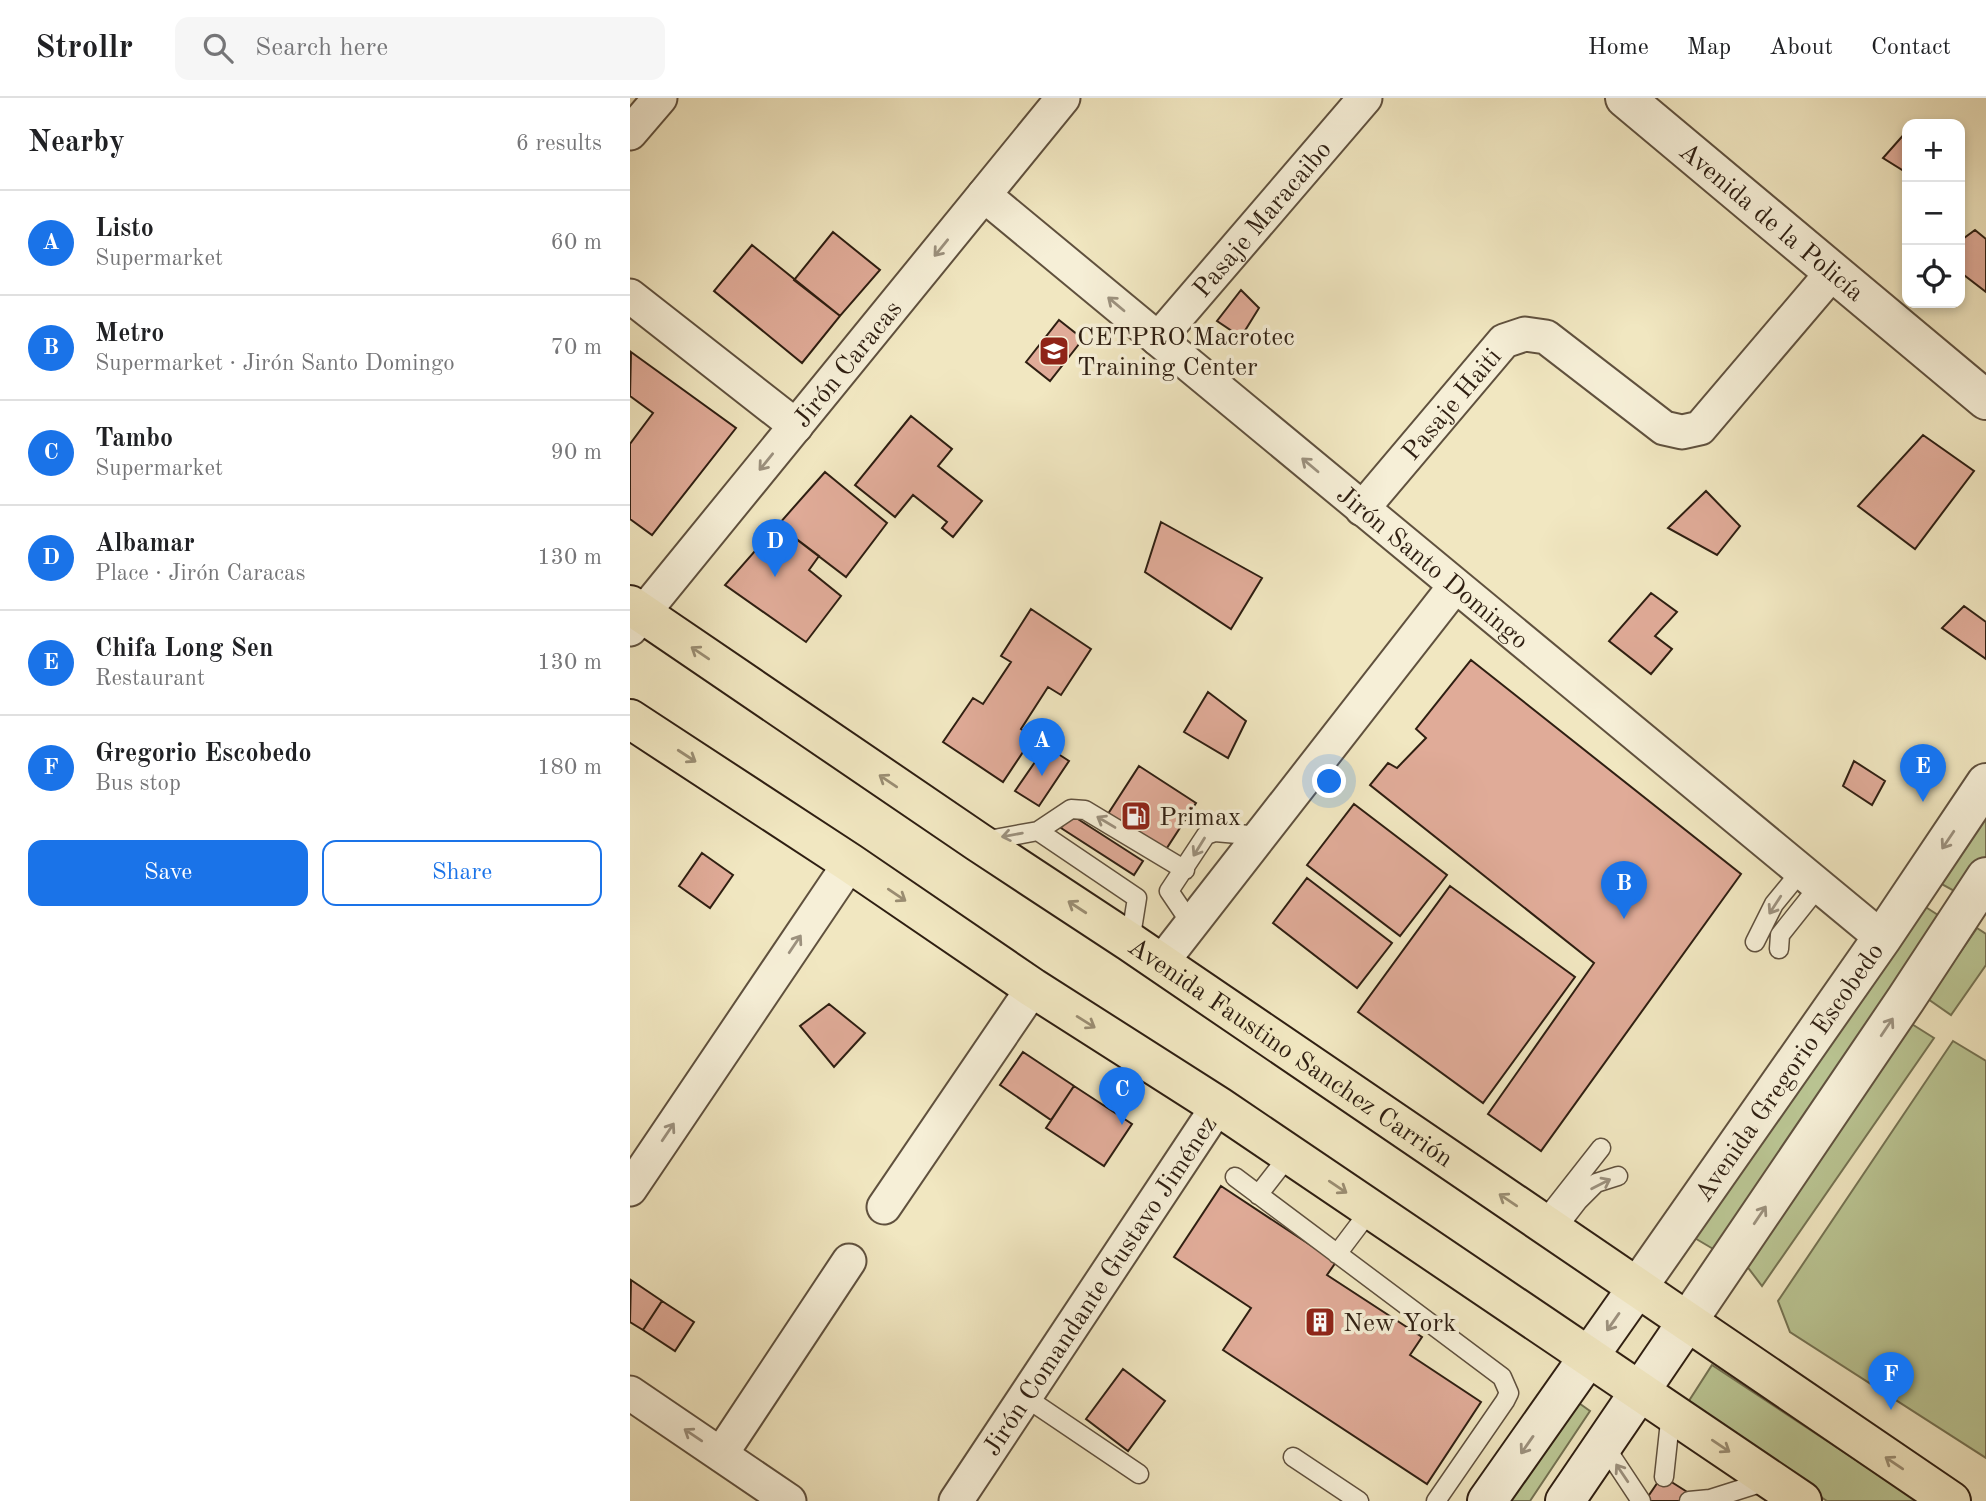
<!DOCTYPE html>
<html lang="en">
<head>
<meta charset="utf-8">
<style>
  body { margin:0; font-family:"Old Standard TT",serif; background:#f6f6f6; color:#202124 }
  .controls { position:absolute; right:21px; top:21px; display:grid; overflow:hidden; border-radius:14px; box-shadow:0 4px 10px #0003 }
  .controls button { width:63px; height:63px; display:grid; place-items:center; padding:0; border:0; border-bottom:2px solid #e0e0e0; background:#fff; color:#202124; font:35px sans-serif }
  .you { position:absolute; left:700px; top:684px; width:24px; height:24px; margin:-18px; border:5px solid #fff; border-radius:50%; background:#1a73e8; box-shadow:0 0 0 10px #1a73e833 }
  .badge { display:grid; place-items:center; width:46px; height:46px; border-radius:50%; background:#1a73e8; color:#fff; font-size:23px; font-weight:700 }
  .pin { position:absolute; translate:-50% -58px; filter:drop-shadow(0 2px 4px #0008) }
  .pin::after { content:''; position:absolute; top:37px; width:24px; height:21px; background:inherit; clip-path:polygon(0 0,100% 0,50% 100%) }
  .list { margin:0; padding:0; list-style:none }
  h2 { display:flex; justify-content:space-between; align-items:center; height:91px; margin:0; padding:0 28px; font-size:30px }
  h2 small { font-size:23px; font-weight:400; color:#757577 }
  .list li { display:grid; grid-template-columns:46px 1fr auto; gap:21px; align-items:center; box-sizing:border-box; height:105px; padding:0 28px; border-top:2px solid #e0e0e0 }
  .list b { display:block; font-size:26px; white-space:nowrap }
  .list p { margin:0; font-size:23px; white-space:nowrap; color:#757577 }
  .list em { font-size:23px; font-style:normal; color:#757577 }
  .actions { display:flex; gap:14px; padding:21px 28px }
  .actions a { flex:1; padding:16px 0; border:2px solid #1a73e8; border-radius:14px; text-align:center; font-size:24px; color:#1a73e8 }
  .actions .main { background:#1a73e8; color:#fff }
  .icon { flex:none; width:38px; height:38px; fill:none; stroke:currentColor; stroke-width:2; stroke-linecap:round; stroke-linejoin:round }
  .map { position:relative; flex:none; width:1356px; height:1403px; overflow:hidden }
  header { display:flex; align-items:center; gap:42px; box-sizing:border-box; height:98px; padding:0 35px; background:#fff; border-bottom:2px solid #e0e0e0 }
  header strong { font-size:33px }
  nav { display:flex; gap:38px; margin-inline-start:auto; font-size:24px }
  .search { width:490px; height:63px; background:#f6f6f6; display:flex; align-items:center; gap:18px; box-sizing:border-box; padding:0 24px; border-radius:14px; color:#757577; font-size:26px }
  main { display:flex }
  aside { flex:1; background:#fff }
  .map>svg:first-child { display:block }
  .green { fill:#bac593; stroke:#747252; stroke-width:2 }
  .building { fill:#e0ab98; stroke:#2f1f12; stroke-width:2 }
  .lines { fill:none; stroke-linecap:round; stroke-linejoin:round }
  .service-casing { stroke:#60513e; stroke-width:21 }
  .minor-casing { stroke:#60513e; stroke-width:37 }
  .tertiary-casing { stroke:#60513e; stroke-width:42 }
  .secondary-casing { stroke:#2f1f12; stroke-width:42 }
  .primary-casing { stroke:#2f1f12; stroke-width:42 }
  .service { stroke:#f6efd7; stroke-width:18 }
  .minor { stroke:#f6efd7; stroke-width:33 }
  .tertiary { stroke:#f6efd7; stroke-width:38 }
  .secondary { stroke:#f6efd7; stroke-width:38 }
  .primary { stroke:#f1e7c1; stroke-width:38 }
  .oneway { stroke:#9c917e }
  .oneway2 { stroke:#9a8d72 }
  .labels { text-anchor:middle; stroke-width:7; stroke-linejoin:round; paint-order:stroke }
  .street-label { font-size:26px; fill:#2f1f12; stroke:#f6efd7 }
  .poi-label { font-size:26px; fill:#2f1f12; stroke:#f6efd7; text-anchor:start }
</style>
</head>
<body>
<header>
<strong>Strollr</strong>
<div class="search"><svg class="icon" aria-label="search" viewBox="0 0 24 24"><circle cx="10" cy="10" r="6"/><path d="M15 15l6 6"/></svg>Search here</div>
<nav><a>Home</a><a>Map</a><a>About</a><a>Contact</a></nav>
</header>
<main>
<aside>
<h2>Nearby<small>6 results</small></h2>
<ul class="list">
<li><span class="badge">A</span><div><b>Listo</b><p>Supermarket</p></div><em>60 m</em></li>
<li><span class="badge">B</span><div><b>Metro</b><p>Supermarket · Jirón Santo Domingo</p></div><em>70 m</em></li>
<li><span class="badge">C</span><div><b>Tambo</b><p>Supermarket</p></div><em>90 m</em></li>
<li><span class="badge">D</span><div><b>Albamar</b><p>Place · Jirón Caracas</p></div><em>130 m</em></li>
<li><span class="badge">E</span><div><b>Chifa Long Sen</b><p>Restaurant</p></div><em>130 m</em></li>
<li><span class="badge">F</span><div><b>Gregorio Escobedo</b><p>Bus stop</p></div><em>180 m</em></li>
</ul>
<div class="actions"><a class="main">Save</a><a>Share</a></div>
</aside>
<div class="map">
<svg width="1356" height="1403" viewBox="0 0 1356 1403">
  <rect width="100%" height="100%" fill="#f1e7c1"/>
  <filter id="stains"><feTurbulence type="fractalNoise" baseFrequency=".00286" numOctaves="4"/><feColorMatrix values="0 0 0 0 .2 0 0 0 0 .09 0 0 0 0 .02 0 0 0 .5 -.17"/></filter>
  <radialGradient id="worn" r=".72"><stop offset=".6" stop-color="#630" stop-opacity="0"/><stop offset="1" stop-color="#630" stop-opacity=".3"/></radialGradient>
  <path class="green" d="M1356,710V764L1335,799L1306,783Z
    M1288,804L1314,821L1090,1155L1063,1139Z
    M1347,830L1356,836V867L1321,917L1298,901Z
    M1277,923L1304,940L1132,1188L1116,1167Z
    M1323,943L1356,963V1360L1160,1234L1148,1203Z
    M1082,1267L1288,1403H1197L1055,1309Z
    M939,1298L960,1313L900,1403H869Z"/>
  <path class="building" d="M1277,33V75L1253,60Z
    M1345,132L1356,141V194L1330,174V143Z
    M203,134L250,172L210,218L164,182Z
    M122,147L210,218L172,265L84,193Z
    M611,192L629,210L611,239L587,223Z
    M429,222L453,241L420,283L396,264Z
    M1,254L106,330L22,437L0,421V346L23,315L0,298Z
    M281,318L322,351L308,368L352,403L323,439L312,430L317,424L283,397L265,419L225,387Z
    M1293,337L1344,373L1285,451L1228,408Z
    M195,374L257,425L216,479L148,427Z
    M1076,393L1110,428L1087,457L1038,430Z
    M531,424L632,480L601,531L515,474Z
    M148,427L189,458L179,472L211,498L176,544L95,487Z
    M1021,495L1047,514L1025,538L1042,551L1021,576L979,543Z
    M1334,508L1356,524V561L1312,530Z
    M401,511L461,551L431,597L418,589L391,631L403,639L373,684L313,644L343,600L353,606L381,564L371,558Z
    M841,562L1111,776L911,1053L858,1016L964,865L740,687L758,665L767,670L796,640L786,631Z
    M578,594L616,623L598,660L554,634Z
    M416,648L439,663L409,708L385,693Z
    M1224,663L1255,683L1242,707L1213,688Z
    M509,668L566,705L533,756L476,719Z
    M724,706L817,777L770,838L677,767Z
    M440,716L513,763L504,777L431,730Z
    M72,755L103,777L80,810L49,788Z
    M677,780L762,845L727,890L643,825Z
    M820,788L945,879L853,1005L728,914Z
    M199,906L235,935L204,969L170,928Z
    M393,954L444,988L421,1022L370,987Z
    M444,988L502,1026L474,1068L416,1030Z
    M591,1088L706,1164L697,1177L792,1239L780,1257L851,1304L797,1386L593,1252L621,1210L544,1159Z
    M1,1182L32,1203L13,1232L0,1224Z
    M32,1203L64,1224L45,1253L13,1232Z
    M493,1271L535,1303L498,1353L456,1321Z
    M1032,1378L1062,1397L1058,1403H1015Z"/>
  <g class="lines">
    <g class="service-casing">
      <path id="service" d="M408,733L441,711L455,712L555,772
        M353,743L408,733L507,800L500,844
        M562,827L539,793L576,737L585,734L630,738
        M1125,844L1144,806L1171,773
        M1149,851L1150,837L1189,788
        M605,1079L872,1279L879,1295L875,1303L806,1403
        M628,1097L660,1056
        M912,1125L971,1050
        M924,1134L948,1103L966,1085L988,1078
        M707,1156L741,1111
        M395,1299L509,1376
        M974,1347L1011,1403
        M663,1359L729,1403
        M1034,1379L1041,1314
        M1059,1403L1080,1401L1140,1382"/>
    </g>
    <g class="minor-casing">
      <g id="minor">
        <path d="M0,35L30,0"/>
        <path id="s1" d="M354,97L1252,840"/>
        <path d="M0,198L166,328"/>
        <path id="s2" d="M528,241L735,0"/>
        <path id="s3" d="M732,411L874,243L895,236L916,239L1034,330L1052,334L1070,330L1202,175"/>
        <path id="s4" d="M0,531L433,0"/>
        <path d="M531,865L825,488"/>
        <path d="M0,1091L220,765"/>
        <path d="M254,1109L403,890"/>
        <path d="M0,1295L159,1403"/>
        <path d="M91,1356L219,1163"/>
        <path id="s5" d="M326,1403L588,1008"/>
      </g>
    </g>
    <g class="tertiary-casing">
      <g id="tertiary">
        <path id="s6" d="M995,0L1356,302"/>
        <path id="s7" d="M1007,1190L1252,840L1356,685"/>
        <path d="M1057,1224L1276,901L1356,779"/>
      </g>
    </g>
    <g class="secondary-casing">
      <path id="secondary" d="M857,1403L1007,1190
        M935,1403L1057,1224"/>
    </g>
    <g class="primary-casing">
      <g id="primary">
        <path id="s8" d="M0,507L348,744L500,844L1321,1403"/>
        <path d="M0,621L220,765L403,890L588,1008L1172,1403"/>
      </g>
    </g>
    <use href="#service" class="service"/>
    <use href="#minor" class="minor"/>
    <use href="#tertiary" class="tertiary"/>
    <use href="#secondary" class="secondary"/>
    <use href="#primary" class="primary"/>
  </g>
  <defs><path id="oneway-shaft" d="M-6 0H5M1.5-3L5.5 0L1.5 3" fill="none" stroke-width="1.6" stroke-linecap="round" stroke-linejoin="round" transform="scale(1.75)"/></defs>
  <g class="oneway">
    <use href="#oneway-shaft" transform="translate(311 150) rotate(129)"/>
    <use href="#oneway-shaft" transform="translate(486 206) rotate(-140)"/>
    <use href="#oneway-shaft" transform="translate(136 364) rotate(129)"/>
    <use href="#oneway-shaft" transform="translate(680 367) rotate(-140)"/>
    <use href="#oneway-shaft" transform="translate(476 724) rotate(-149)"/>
    <use href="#oneway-shaft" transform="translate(382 737) rotate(170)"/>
    <use href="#oneway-shaft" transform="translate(1318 742) rotate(124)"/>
    <use href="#oneway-shaft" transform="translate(569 749) rotate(122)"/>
    <use href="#oneway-shaft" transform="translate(1145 807) rotate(123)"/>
    <use href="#oneway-shaft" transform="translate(165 846) rotate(-56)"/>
    <use href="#oneway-shaft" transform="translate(1257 929) rotate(-56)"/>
    <use href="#oneway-shaft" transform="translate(38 1034) rotate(-56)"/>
    <use href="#oneway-shaft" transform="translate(971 1086) rotate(-27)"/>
    <use href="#oneway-shaft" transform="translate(1130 1117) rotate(-56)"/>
    <use href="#oneway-shaft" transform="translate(983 1224) rotate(125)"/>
    <use href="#oneway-shaft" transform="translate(63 1337) rotate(-146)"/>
    <use href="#oneway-shaft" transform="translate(897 1347) rotate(125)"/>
    <use href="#oneway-shaft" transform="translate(992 1375) rotate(-124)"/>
  </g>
  <g class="oneway2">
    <use href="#oneway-shaft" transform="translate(70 555) rotate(-146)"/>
    <use href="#oneway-shaft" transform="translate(57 658) rotate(33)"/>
    <use href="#oneway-shaft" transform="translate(258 683) rotate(-146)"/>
    <use href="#oneway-shaft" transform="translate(267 797) rotate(34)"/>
    <use href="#oneway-shaft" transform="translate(447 809) rotate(-147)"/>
    <use href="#oneway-shaft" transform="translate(456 924) rotate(32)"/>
    <use href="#oneway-shaft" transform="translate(708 1089) rotate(34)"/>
    <use href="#oneway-shaft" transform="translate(878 1102) rotate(-146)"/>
    <use href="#oneway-shaft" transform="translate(1091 1348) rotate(34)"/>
    <use href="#oneway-shaft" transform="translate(1264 1365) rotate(-146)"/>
  </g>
  <defs>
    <g id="university-square" transform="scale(1.575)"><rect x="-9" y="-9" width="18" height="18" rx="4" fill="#8f2418" stroke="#f6efd7"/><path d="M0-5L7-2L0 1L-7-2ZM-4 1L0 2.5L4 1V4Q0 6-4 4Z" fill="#fff"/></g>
    <g id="fuel-square" transform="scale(1.575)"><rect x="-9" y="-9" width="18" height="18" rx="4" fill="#8f2418" stroke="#f6efd7"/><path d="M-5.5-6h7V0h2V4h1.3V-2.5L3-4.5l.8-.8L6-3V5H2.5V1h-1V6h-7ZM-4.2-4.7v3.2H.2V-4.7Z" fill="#fff"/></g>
    <g id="building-square" transform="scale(1.575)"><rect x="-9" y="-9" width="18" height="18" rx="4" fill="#8f2418" stroke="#f6efd7"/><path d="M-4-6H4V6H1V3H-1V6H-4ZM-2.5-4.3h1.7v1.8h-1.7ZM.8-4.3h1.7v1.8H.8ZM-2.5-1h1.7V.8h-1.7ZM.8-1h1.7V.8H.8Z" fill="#fff"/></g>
  </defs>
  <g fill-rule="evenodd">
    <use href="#university-square" x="424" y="253"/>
    <use href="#fuel-square" x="506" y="718"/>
    <use href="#building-square" x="690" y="1224"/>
  </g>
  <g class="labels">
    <g class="street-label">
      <text dy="9" stroke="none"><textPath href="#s2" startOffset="159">Pasaje Maracaibo</textPath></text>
      <text dy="9" stroke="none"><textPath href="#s6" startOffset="192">Avenida de la Policía</textPath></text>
      <text dy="9" stroke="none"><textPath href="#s4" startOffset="343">Jirón Caracas</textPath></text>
      <text dy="9" stroke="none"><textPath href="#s3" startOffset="138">Pasaje Haiti</textPath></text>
      <text dy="9" stroke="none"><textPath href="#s1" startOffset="583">Jirón Santo Domingo</textPath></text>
      <text dy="9" stroke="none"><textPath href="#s8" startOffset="798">Avenida Faustino Sanchez Carrión</textPath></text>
      <text dy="9" stroke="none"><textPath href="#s7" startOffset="264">Avenida Gregorio Escobedo</textPath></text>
      <text dy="9" stroke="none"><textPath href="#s5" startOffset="259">Jirón Comandante Gustavo Jiménez</textPath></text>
    </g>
    <g class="poi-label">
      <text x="447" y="247">CETPRO Macrotec<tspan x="447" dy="30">Training Center</tspan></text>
      <text x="529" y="727">Primax</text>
      <text x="713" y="1233">New York</text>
    </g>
  </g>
  <rect width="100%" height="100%" filter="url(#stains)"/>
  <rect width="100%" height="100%" fill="url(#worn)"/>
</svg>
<div class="controls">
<button>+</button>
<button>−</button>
<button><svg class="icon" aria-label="locate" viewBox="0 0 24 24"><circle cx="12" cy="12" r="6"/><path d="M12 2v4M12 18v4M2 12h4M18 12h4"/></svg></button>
</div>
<div class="you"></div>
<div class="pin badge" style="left:412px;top:678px">A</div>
<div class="pin badge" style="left:994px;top:821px">B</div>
<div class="pin badge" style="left:492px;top:1027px">C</div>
<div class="pin badge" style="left:145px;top:479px">D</div>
<div class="pin badge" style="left:1293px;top:704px">E</div>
<div class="pin badge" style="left:1261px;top:1312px">F</div>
</div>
</main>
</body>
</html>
